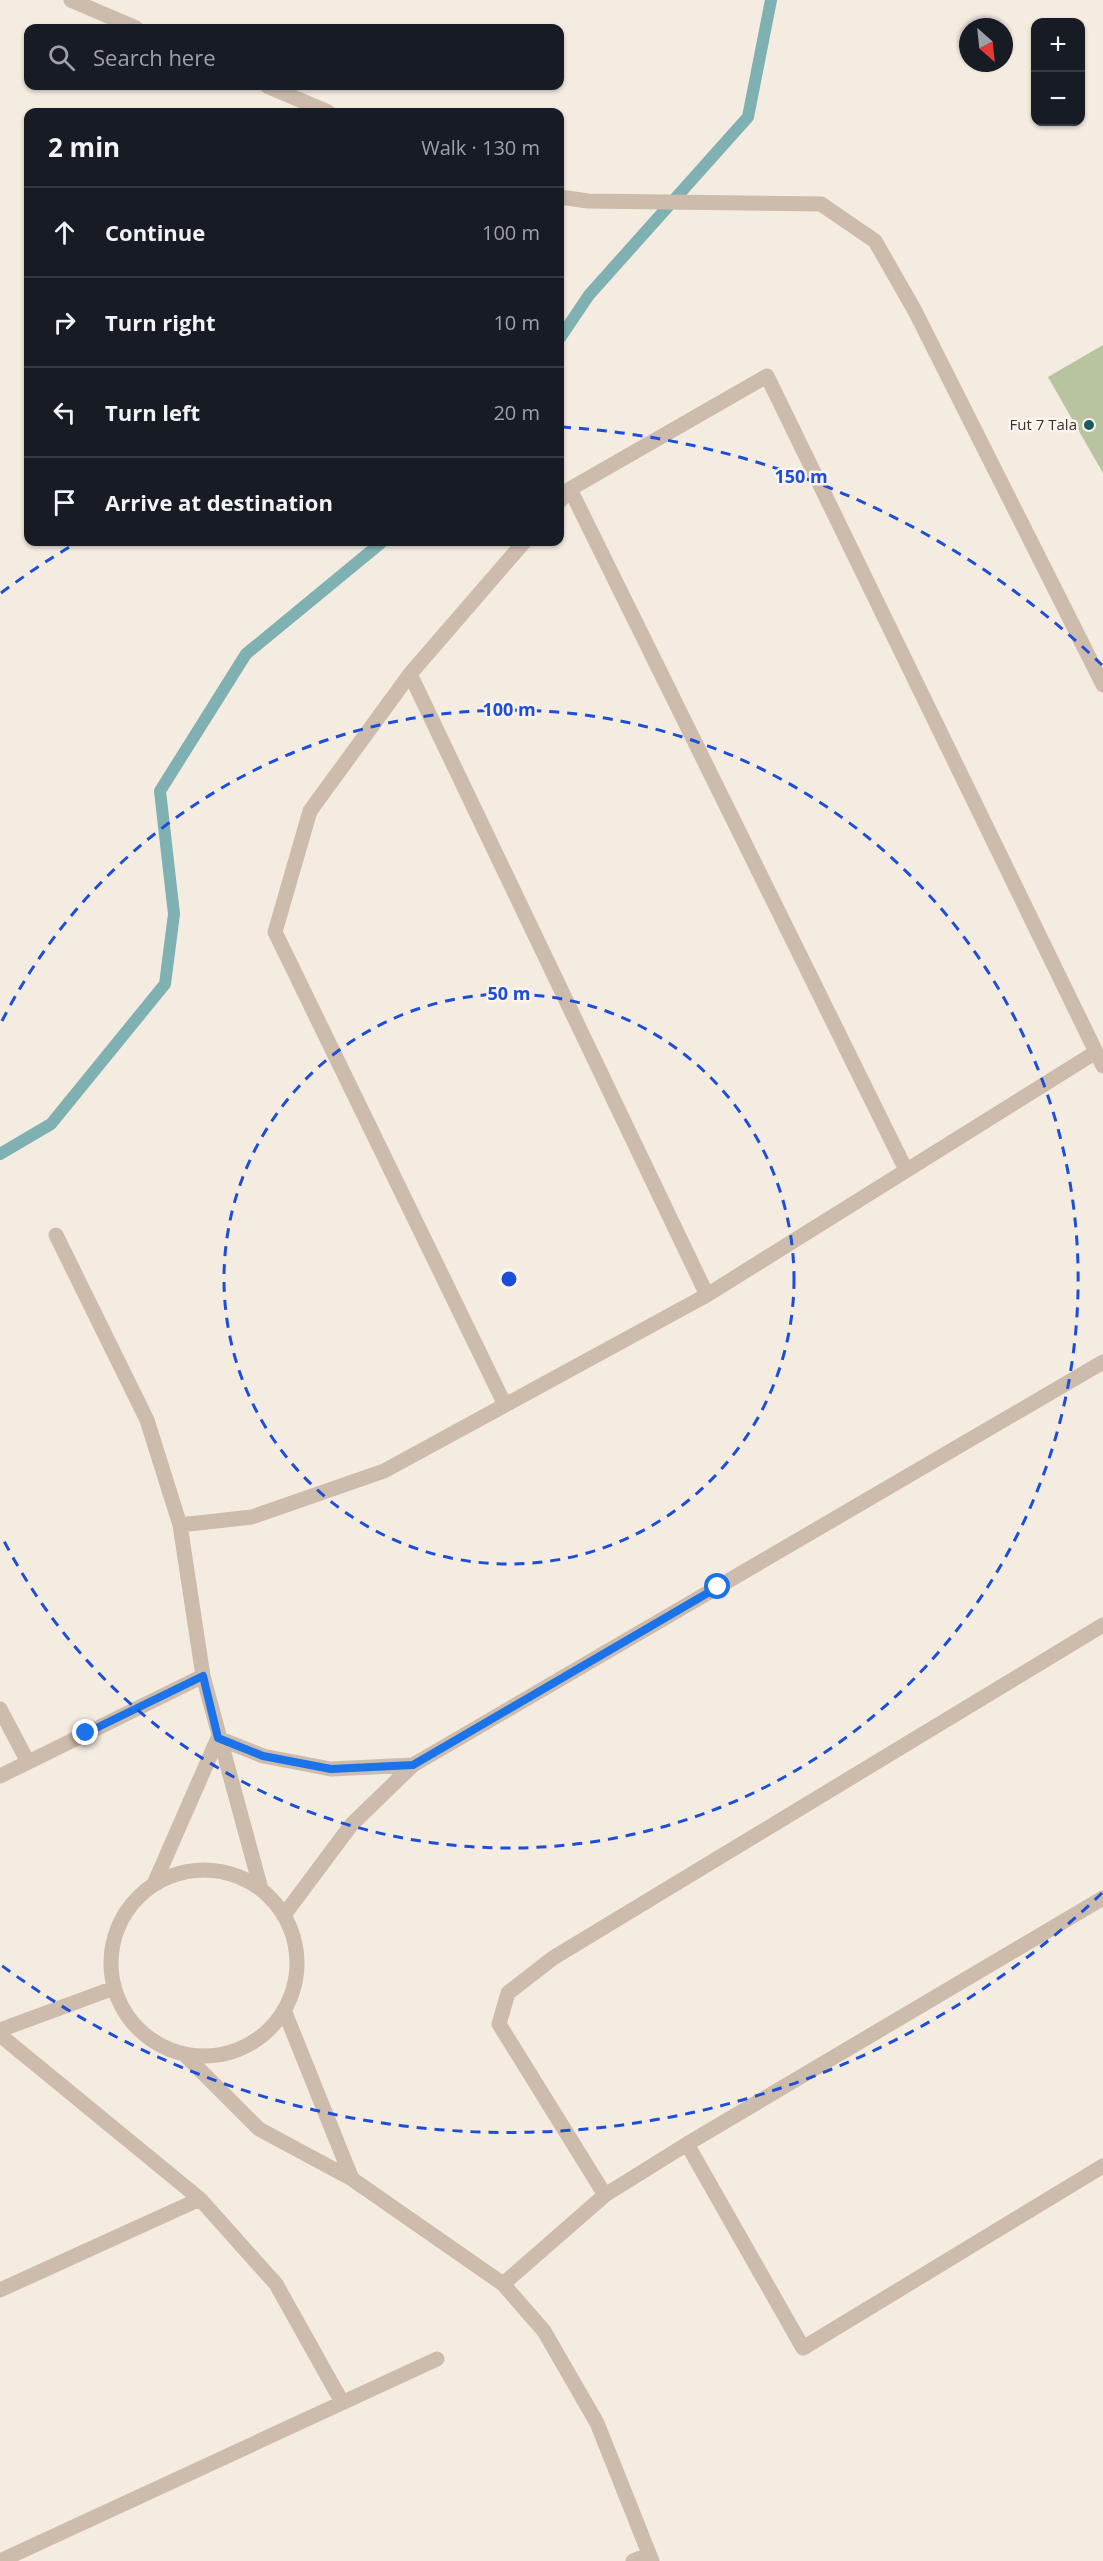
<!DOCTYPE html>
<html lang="en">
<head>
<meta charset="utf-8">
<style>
  body { margin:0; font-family:"Open Sans",sans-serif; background:#242831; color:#f1f3f6 }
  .controls { position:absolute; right:18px; top:18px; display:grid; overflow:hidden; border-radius:12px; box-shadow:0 2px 4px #0004 }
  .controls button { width:54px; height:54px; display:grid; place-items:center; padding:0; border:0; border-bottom:2px solid #363941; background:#171b24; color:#f1f3f6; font:30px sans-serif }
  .compass { position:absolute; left:959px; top:18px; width:54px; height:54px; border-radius:50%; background:#171b24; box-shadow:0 2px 4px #0004; rotate:153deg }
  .stop { position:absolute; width:18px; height:18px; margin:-14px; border:4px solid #1a73e8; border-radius:50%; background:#fff }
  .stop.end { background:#1a73e8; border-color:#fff; box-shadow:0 2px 6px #0008 }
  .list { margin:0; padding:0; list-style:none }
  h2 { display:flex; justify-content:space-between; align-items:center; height:78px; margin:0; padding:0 24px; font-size:26px }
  h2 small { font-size:20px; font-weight:400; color:#9ea1a6 }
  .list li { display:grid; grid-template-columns:39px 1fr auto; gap:18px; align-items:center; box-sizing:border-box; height:90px; padding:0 24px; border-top:2px solid #363941 }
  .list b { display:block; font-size:22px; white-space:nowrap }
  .list em { font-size:20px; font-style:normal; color:#9ea1a6 }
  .icon { flex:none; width:33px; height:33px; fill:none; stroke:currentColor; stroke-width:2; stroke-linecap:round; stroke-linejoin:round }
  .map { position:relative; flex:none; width:1103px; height:2561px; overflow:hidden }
  .search { position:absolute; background:#171b24; box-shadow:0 2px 4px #0004; left:24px; top:24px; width:540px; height:66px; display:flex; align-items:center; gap:15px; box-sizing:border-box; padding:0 21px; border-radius:12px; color:#9ea1a6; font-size:22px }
  .panel { position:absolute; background:#171b24; box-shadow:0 2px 4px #0004; left:24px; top:108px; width:540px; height:438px; border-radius:12px }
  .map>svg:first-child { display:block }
  .garden { fill:#b8c4a0 }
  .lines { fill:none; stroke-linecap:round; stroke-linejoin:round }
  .stream { stroke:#7fb0b2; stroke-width:12 }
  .minor { stroke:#cdbbac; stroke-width:15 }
  .route { stroke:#1a73e8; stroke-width:8 }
  .ring { fill:none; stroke:#1d4ed8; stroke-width:3; stroke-dasharray:10 8 }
  .poi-dot { fill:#1f5a5e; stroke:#fbf5ee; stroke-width:2 }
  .labels { text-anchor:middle; stroke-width:5; stroke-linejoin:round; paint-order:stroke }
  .poi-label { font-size:15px; fill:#3b302b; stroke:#fbf5ee; text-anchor:end }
  .centre { fill:#1d4ed8; stroke:#fbf5ee; stroke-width:3 }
  .ring-label { font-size:18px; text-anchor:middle; font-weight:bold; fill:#1d4ed8; stroke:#fbf5ee; stroke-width:5; stroke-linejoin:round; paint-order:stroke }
</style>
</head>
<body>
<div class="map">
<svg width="1103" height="2561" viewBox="0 0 1103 2561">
  <rect width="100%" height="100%" fill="#f4ebe1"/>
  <path class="garden" d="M1103,345V473L1048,377Z"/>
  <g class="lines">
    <path class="stream" d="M560,338L589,295L748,117L771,0
      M0,1154L51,1124L165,984L174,914L160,791L246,654L382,542"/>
    <path class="minor" d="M71,0L136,28
      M267,86L328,112
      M560,197L588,201L821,204L875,241L915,311L1103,685
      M570,489L906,1170
      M560,501L570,489L767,376L1096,1052
      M410,674L707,1295
      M56,1235L147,1420L180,1525L203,1676L261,1889
      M505,1405L275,932L310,811L410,674L524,542
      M180,1525L252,1517L384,1471L707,1295L1096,1052L1103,1066
      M0,1709L28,1762
      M218,1738L263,1756L331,1769L413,1765
      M0,1776L203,1676
      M111 1963a93 93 0 1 1 186 0a93 93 0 1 1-186 0Z
      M154,1884L218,1738
      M284,1915L352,1824L413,1765L1103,1362
      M284,2010L352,2179
      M0,2030L114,1988
      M0,2035L200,2199L276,2284L342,2402
      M185,2055L259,2129L352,2179L503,2284L544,2331L597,2423L652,2561
      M687,2144L803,2348L1103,2166
      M605,2195L499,2024L508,1993L553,1958L1103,1625
      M503,2284L605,2195L687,2144L1103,1898
      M0,2290L200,2199
      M0,2561L437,2359
      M633,2561L649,2554"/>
  </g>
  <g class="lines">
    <path class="route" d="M86,1733L203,1676L218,1738L263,1756L331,1769L413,1765L718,1587"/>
  </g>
  <g class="ring">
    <circle cx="509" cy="1279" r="285"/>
    <path d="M2 1021A569 569 0 1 1 2 1537"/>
    <path d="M1102 1893A854 854 0 0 1 1 1965M1 593A854 854 0 0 1 76 543M561 427A854 854 0 0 1 1102 665"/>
  </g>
  <circle class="poi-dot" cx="1089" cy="425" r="6"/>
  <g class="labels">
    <g class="poi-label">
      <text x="1077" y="430">Fut 7 Tala</text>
    </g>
  </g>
  <circle cx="509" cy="1279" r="9" class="centre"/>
  <g class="ring-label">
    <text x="801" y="483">150 m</text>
    <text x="509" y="716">100 m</text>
    <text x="509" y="1000">50 m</text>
  </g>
</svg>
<div class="controls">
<button>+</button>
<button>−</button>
</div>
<svg class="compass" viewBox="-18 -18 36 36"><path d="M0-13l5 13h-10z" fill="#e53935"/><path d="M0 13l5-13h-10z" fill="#9ea1a6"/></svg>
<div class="stop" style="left:718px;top:1587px"></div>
<div class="stop end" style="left:86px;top:1733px"></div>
<div class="search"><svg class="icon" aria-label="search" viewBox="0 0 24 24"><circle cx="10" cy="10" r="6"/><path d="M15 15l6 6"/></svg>Search here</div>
<section class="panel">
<h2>2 min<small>Walk · 130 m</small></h2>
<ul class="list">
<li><svg class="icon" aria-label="ahead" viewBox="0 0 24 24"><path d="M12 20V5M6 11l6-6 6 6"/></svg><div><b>Continue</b></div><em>100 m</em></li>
<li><svg class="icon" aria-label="right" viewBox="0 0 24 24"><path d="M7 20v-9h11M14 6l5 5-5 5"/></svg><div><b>Turn right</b></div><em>10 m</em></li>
<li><svg class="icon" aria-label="left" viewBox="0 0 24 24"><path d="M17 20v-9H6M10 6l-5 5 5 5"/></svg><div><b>Turn left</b></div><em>20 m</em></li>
<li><svg class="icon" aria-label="arrive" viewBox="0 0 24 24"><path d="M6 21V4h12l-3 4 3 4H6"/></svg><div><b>Arrive at destination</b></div></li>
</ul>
</section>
</div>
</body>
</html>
